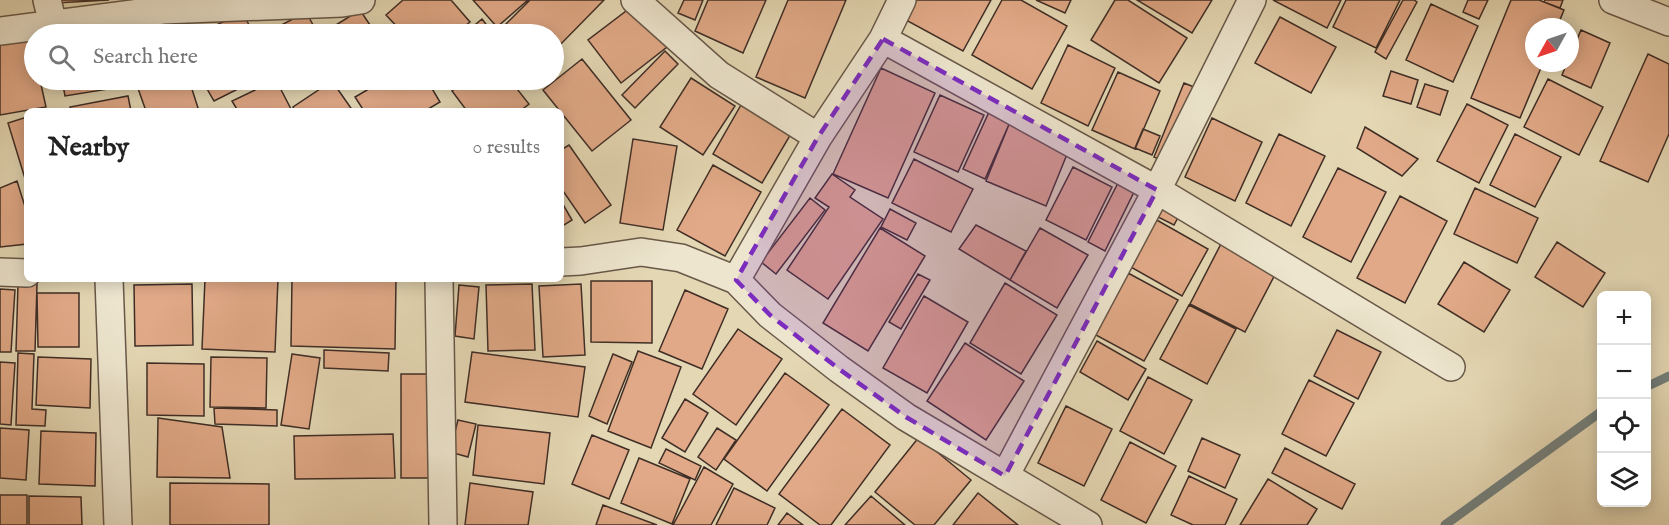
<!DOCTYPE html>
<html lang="en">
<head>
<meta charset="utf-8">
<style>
  body { margin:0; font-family:"IM FELL English",serif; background:#f2f2f2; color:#222 }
  .controls { position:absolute; right:18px; bottom:18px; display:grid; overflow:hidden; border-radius:9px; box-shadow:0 3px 15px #0003 }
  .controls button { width:54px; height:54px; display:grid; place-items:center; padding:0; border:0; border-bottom:2px solid #e0e0e0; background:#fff; color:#222; font:30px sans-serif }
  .compass { position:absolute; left:1525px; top:18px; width:54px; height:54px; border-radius:50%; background:#fff; box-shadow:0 3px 15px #0003; rotate:230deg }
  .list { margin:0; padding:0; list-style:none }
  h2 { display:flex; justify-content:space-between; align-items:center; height:78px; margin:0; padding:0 24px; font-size:26px }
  h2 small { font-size:20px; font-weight:400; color:#767676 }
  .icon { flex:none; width:33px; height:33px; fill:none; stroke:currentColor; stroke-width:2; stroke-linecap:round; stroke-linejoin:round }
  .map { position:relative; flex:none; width:1669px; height:525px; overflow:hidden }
  .search { position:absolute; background:#fff; box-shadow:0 3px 15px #0003; left:24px; top:24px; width:540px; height:66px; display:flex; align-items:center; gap:15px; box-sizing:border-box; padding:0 21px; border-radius:33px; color:#767676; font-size:22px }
  .panel { position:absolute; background:#fff; box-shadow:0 3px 15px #0003; left:24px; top:108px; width:540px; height:174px; border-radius:9px }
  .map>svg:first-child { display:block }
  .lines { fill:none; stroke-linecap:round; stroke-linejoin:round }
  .stream { stroke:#74807c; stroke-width:9 }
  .building { fill:#e1a987; stroke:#3f2e26; stroke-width:1.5 }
  .street-casing { stroke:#685849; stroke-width:30 }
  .street { stroke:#ede5ce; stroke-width:27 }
  .marked { fill:#7b2cbf; fill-opacity:0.2; stroke:#7b2cbf; stroke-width:4.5; stroke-dasharray:12 8; stroke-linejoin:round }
</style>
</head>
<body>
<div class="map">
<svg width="1669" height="525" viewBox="0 0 1669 525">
  <rect width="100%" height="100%" fill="#e4d7b3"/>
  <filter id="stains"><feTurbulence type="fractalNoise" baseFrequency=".00333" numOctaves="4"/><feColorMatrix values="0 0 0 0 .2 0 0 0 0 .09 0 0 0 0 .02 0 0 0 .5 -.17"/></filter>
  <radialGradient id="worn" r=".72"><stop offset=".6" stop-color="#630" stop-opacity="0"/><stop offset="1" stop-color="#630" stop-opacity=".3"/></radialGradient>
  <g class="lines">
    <path class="stream" d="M1646,387L1669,376
      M1445,525L1602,411"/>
  </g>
  <path class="building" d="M56,0H109L56,3Z
    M403,0H451L470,22L455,34H404L386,15Z
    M473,0H528L497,27Z
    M530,0H604L554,51V34H513L504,26Z
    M684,0H703L695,20L678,13Z
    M708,0H766L743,53L695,31Z
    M788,0H846L805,98L756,77Z
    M914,0H991L963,51L904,19Z
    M1002,0H1021L1067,26L1032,89L972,55Z
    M1036,0H1071L1065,13Z
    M1115,0H1128L1187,38L1159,83L1091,40Z
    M1137,0H1212L1192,33Z
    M1273,0H1341L1327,28Z
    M1346,0H1400L1376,48L1333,27Z
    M1403,0H1414L1417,2L1386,59L1375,52Z
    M1468,0H1488L1479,19L1463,12Z
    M1511,0H1539L1564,10L1557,27H1534V63H1543L1520,118L1471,98Z
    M1545,0H1563L1560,8L1544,2Z
    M1431,4L1478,26L1453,82L1406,60Z
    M634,5L667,47L621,83L588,40Z
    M360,10L376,34H324L323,33Z
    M242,12L254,34H199Z
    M306,12L318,34H272L270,31Z
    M1280,17L1336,47L1311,93L1255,63Z
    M482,19L492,32L488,34H464Z
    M170,21L174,34H128Z
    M1581,30L1610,43L1591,88L1562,75L1567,63H1570V56Z
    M32,34L34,47V80H40L46,107L0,115V39Z
    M1068,45L1115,68L1088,126L1041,103Z
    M665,51L678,64L635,108L622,95Z
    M1648,54L1669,64V134L1648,182L1600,161Z
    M582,59L631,120L592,151L543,90Z
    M881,68L935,93L888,198L833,174Z
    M1391,71L1418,80L1411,104L1383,96Z
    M1118,72L1160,91L1135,149L1092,130Z
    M691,78L735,106L703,155L660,127Z
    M1548,79L1603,107L1579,155L1524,127Z
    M62,80H120L121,87L65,96Z
    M135,80H189L199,111H146Z
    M202,80H256L214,101Z
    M276,80L292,111H238L232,101Z
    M384,80H427L440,102L425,111H364L355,97Z
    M467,80H510L529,104L520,111H467L452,91Z
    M332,81L353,111H295L293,107Z
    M1184,83L1199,89L1169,163L1154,157Z
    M1425,84L1448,91L1440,115L1417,107Z
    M940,95L984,115L958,172L914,152Z
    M128,96L131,111H71L70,107Z
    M745,98L795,127L762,183L713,154Z
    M1467,104L1508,125L1479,183L1437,161Z
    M989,112L1010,122L985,179L963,169Z
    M27,117V185L8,123Z
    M1212,118L1262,142L1235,201L1185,177Z
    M1010,122L1070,147L1046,206L986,181Z
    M1365,127L1418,159L1402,176L1357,148Z
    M1143,129L1160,136L1152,155L1135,148Z
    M1279,134L1325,156L1291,226L1246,203Z
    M1515,134L1561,157L1535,207L1490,185Z
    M633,139L677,146L663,230L620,223Z
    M569,145L611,205L585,223L561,188V150Z
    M914,159L973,189L951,232L892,203Z
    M713,165L761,192L725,256L677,230Z
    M1073,167L1112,187L1086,240L1046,220Z
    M1338,168L1386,192L1351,262L1303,237Z
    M832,174L855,190L850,197L883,219L828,299L787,270L829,207L815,198Z
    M1120,179L1136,188L1105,251L1088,242Z
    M17,181L27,213V244L0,247V188Z
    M1475,188L1538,218L1517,263L1454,234Z
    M1400,196L1447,221L1405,303L1357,278Z
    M810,198L825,210L776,274L761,262Z
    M1165,200L1182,210L1174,225L1156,216Z
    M561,201L572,220L561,227Z
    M890,209L916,223L907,240L881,227Z
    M1155,219L1208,249L1182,296L1129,266Z
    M976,225L1026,251L1010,280L959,249Z
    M880,228L925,256L868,351L823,323Z
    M1040,228L1088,255L1057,308L1010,280Z
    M1224,238L1279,267L1245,332L1190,304Z
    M1557,242L1605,273L1583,307L1535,277Z
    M1464,262L1510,290L1484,332L1438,304Z
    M1128,273L1178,300L1144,361L1094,334Z
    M918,274L930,280L901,329L889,322Z
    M205,279H278L275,352L202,349Z
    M292,279H396L395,349L291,346Z
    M591,281H652V343L591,342Z
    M1005,283L1057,315L1021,374L970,343Z
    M18,284H37L35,351H16Z
    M192,284L193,345L135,346L134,285Z
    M532,284L535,350L488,351L486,285Z
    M581,284L585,355L543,357L539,286Z
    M459,285L479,287L474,339L455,336Z
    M0,289L15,290L11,352H0Z
    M685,290L728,309L702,369L659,351Z
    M37,293H79V347H38Z
    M924,296L968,322L927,393L883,368Z
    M1189,305L1236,329L1207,384L1160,359Z
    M738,329L782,359L736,425L693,394Z
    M1337,330L1381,352L1358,399L1314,376Z
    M1097,341L1146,369L1128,400L1080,372Z
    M965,343L1024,381L986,440L927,401Z
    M324,350L389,353L388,371L324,368Z
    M638,351L681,367L651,448L608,431Z
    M472,352L585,367L578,417L465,402Z
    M18,353L34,354L32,409L46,410L45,426L16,425Z
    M292,354L320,358L309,429L281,425Z
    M613,354L632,362L607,424L589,416Z
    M38,357L91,359L90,408L36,405Z
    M211,357L267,358L266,408L210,407Z
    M0,362L15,363L11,425L0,424Z
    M147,363L204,364V416L147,415Z
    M785,373L829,405L767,491L724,459Z
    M401,374H432V478H401Z
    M1148,377L1192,400L1164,454L1120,431Z
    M1309,380L1354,403L1326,456L1282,434Z
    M685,399L708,413L685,452L662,438Z
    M1066,406L1112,429L1084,486L1038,463Z
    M214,408L277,410V426L215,424Z
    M842,409L890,445L831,525H820L779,494Z
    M158,418L222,427L230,478L157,477Z
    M458,420L476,424L468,457L450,452Z
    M478,425L550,433L544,484L473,475Z
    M0,428L29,430L26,480L0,478Z
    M717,428L736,440L716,470L698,457Z
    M41,431L96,433L95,486L39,484Z
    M393,434L395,478L295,479L294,436Z
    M592,435L629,450L609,499L572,484Z
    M919,437L971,480L934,525H915L875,492Z
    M1202,438L1240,455L1225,488L1188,471Z
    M1130,442L1176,466L1146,523L1101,500Z
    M1285,448L1355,484L1342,509L1272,473Z
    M666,449L701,466L695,480L659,463Z
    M639,458L690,479L672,524L621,503Z
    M704,467L733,484L711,525H673Z
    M1189,476L1237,499L1225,525H1193L1171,515Z
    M1268,479L1317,509L1307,525H1240Z
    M170,483L269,484V525H170Z
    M470,483L533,492L528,525H465Z
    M734,488L775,508L767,525H716Z
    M978,493L1018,525H953Z
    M0,495H27V525H0Z
    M29,496L81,497L82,525H29Z
    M871,496L905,525H845Z
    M603,505L657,525H596Z
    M787,513L803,525H778Z"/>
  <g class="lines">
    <g class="street-casing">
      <path id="street" d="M47,0L53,24
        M635,0L719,75L818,137
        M1613,0L1669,22
        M0,31L163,10L342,3L361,0
        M883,39L1157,190L1451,367
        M561,262L581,261L641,252L681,258L736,280L770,315L839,369L906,417L1088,525
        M0,272L27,273
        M109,279L118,525
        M439,279L443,525
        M736,280L818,137L883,39L902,0
        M1005,476L1157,190L1252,0"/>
    </g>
    <use href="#street" class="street"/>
  </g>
  <path class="marked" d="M883,39L1157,190L1005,476L906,417L839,369L770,315L736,280L818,137Z"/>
  <rect width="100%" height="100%" filter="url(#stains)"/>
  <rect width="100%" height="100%" fill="url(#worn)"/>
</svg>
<div class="controls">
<button>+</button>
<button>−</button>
<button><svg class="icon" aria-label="locate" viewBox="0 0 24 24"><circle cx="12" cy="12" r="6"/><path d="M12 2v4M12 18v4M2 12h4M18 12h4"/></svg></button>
<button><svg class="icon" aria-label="layers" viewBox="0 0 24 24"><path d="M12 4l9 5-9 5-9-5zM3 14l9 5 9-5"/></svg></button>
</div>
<svg class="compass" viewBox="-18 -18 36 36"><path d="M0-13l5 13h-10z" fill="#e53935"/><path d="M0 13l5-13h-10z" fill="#767676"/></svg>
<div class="search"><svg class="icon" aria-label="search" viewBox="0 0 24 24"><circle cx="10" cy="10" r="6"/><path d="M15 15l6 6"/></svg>Search here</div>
<section class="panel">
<h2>Nearby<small>0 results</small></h2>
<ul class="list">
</ul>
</section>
</div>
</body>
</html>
